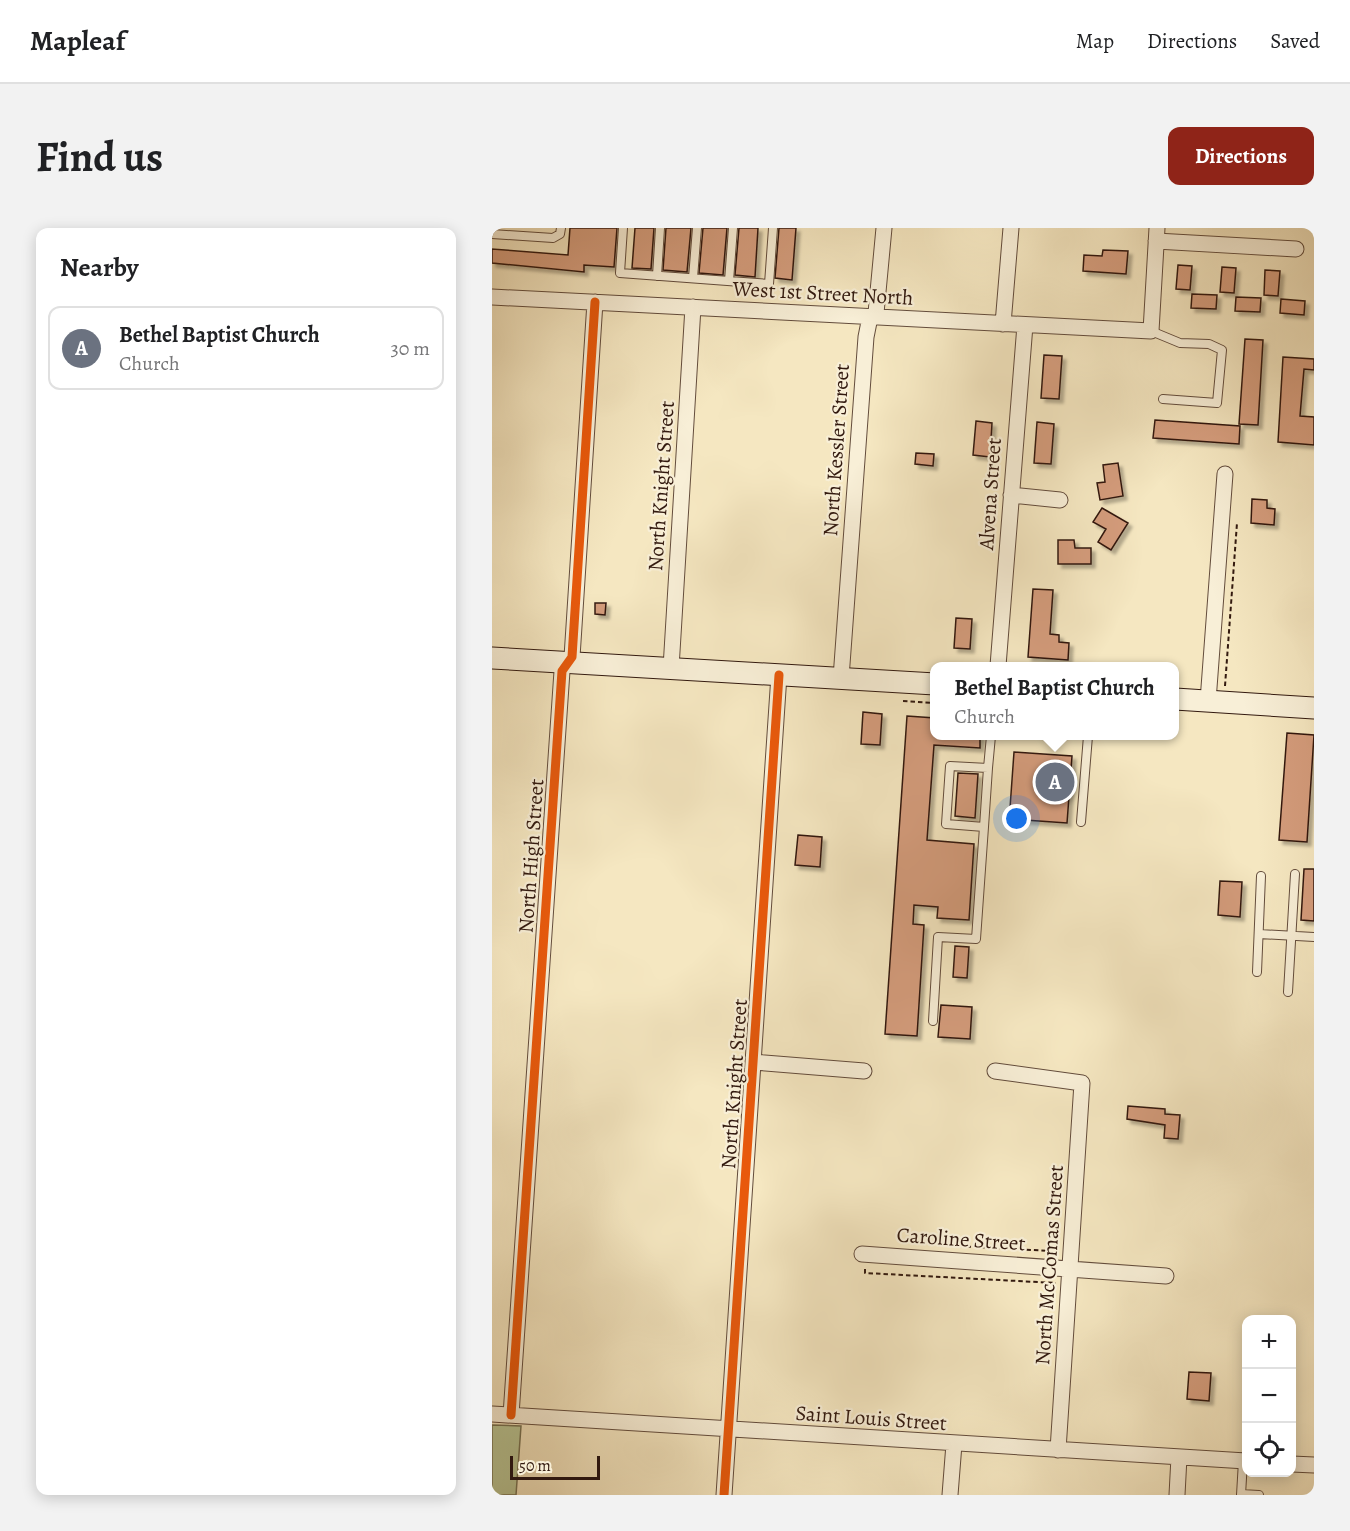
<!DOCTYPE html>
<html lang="en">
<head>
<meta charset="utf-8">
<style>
  body { margin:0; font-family:Alegreya,serif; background:#f2f2f2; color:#202124 }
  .controls { position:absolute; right:18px; bottom:18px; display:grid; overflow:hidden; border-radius:12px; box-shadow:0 3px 15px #0003 }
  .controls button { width:54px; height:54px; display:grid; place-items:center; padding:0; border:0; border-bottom:2px solid #e0e0e0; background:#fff; color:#202124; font:30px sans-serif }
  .scale { position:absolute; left:18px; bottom:15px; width:90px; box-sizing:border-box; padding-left:6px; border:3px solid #32190f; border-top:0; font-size:16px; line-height:21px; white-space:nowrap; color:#32190f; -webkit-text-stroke:4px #f8efd7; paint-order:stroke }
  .you { position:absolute; left:525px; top:591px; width:21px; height:21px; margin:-15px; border:4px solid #fff; border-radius:50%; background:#1a73e8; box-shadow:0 0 0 9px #1a73e833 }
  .badge { display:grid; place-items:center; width:39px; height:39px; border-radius:50%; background:#8f2418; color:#fff; font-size:20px; font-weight:700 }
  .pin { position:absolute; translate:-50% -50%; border:3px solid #fff; box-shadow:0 2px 6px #0006 }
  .popup { position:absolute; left:438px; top:434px; width:249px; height:78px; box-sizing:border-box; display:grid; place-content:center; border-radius:12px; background:#fff; filter:drop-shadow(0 2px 4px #0005); font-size:20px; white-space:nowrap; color:#757577 }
  .popup b { font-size:22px; color:#202124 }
  .popup::after { content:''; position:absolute; left:50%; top:100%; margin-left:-12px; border:12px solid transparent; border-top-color:#fff }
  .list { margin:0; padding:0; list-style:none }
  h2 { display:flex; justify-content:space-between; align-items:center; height:78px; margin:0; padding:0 24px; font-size:26px }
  h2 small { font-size:20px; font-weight:400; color:#757577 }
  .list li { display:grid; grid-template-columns:39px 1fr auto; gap:18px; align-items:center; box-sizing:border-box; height:84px; margin:0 12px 12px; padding:0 12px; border:2px solid #e0e0e0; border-radius:12px }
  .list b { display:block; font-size:22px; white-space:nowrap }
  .list p { margin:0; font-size:20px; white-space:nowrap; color:#757577 }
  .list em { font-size:20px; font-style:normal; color:#757577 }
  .icon { flex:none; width:33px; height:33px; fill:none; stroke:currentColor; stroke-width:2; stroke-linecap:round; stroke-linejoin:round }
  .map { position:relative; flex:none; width:822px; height:1267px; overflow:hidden; border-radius:12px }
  header { display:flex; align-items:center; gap:36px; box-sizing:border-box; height:84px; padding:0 30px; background:#fff; border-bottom:2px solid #e0e0e0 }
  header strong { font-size:28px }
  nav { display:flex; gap:33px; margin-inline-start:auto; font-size:21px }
  .intro { display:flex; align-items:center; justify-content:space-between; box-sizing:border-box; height:144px; padding:0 36px }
  h1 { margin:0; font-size:42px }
  .button { padding:15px 27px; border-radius:12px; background:#8f2418; color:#fff; font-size:21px; font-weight:700 }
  main { display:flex; gap:36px; padding:0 36px }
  aside { flex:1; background:#fff; border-radius:12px; box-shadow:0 3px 15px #0003 }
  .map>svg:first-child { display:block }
  .green { fill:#b8c696; stroke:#757052; stroke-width:1.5 }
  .building { fill:#d49c7c; stroke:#32190f; stroke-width:1.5; filter:url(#shadow) }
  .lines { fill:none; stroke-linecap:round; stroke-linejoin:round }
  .lane-casing { stroke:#634c3c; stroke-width:10 }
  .street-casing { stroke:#634c3c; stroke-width:17 }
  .secondary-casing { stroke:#32190f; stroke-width:23 }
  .path { stroke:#32190f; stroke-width:2; stroke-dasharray:4.5 3; stroke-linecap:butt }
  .lane { stroke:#f8efd7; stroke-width:8 }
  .street { stroke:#f8efd7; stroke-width:15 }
  .secondary { stroke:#f8efd7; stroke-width:21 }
  .cycleway-casing { stroke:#f8efd7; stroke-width:13 }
  .cycleway { stroke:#e8590c; stroke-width:9 }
  .labels { text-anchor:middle; stroke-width:4.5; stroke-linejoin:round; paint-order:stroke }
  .street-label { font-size:21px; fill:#32190f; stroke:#f8efd7 }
</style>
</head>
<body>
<header>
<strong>Mapleaf</strong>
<nav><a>Map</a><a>Directions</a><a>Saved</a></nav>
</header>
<div class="intro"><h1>Find us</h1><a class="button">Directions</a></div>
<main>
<aside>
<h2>Nearby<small></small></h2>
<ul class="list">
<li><span class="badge" style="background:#6b7280">A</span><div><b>Bethel Baptist Church</b><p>Church</p></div><em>30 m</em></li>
</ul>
</aside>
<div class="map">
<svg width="822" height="1267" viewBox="0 0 822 1267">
  <defs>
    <filter id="shadow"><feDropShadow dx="4" dy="4" stdDeviation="1.5" flood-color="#0004"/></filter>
  </defs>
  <rect width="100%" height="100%" fill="#f5e7c1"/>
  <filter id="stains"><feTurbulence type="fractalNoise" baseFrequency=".00333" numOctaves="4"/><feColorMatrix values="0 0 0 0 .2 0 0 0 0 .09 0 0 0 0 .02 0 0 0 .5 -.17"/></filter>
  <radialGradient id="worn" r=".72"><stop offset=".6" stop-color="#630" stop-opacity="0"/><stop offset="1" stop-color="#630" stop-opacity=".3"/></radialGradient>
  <path class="green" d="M0,1197L29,1198L24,1267H0Z"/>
  <path class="building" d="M78,0H125L122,39L92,37V44L0,35V21L76,27Z
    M143,0H162L159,41L140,40Z
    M174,0H199L195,44L171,42Z
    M211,0H235L231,47L207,45Z
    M247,0H266L263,49L243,47Z
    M287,0H304L300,52L283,50Z
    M611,22L636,23L634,46L591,43L592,27L610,28Z
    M686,37L700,38L698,62L684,61Z
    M730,39L744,40L742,65L728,64Z
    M773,42L788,43L786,68L772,67Z
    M700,66L725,67L724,81L699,80Z
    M744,69L769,70L768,84L743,83Z
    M789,71L813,73L812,87L788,85Z
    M753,111L771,112L766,197L747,196Z
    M552,127L570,128L567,171L549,170Z
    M791,129L822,131V142L812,141L808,188L822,189V217L786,214Z
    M663,192L748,198L747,216L661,210Z
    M484,193L500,195L498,229L481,227Z
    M545,194L562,196L559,236L542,235Z
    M424,225L442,226L441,238L423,236Z
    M626,235L631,268L608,272L605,255L613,254L611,237Z
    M760,271L775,272V280L783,281L782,297L759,295Z
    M610,280L636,295L619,322L606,314L614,301L601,294Z
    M566,312H582L583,320H599V336H566Z
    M541,361L561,362L558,406L567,407V414L577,415L576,432L536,429Z
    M103,375H114L113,387L103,386Z
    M464,390L480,391L478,421L462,420Z
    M371,484L390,486L388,517L369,516Z
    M415,488L443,490V507H488V520L442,517L435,612L482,616L477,692L445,690L446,679L422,677L421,696L432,697L425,808L393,806Z
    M795,505L822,507L815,614L787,612Z
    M522,524L580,528L575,595L533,592L534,581L518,580Z
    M466,545L486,546L483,590L463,588Z
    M306,607L330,609L328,639L303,637Z
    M812,641H822V693L809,692Z
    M728,653L750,654L748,689L726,687Z
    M463,718L477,719L475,750L461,749Z
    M449,777L480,779L478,811L446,809Z
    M636,878L673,881V886L688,887L686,911L672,910L673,897L635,891Z
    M697,1144L719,1145L717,1173L695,1171Z"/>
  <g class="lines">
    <g class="lane-casing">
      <path id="lane" d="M131,0L128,45L277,56L281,0
        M0,6L61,10L68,6L69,0
        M165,48L168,0
        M201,50L205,0
        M237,53L241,0
        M659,103L688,115L717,116L730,122L725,175L671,171
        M589,594L596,508
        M492,599L496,540
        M767,706L822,709
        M765,744L769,648
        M796,764L803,646
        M441,793L446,709L484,711L492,599L454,596L458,538L496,540L499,508
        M749,1266L767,1267
        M749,1267L751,1233"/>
    </g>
    <g class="street-casing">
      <path id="street" d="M664,13L804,21
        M0,69L659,103L665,0
        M511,96L519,0
        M519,267L568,272
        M506,438L533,97
        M179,440L201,79
        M349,450L374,109L377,94L384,85L392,0
        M716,473L733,246
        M262,834L372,843
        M503,843L590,855L566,1222
        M370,1026L674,1048
        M0,1186L754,1233
        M19,1187L70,443L80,429L103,74
        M800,1236L822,1237
        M232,1267L287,447
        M458,1267L462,1216
        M685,1267L687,1229"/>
    </g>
    <g class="secondary-casing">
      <path id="secondary" d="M0,430L443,456
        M683,471L822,480"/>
    </g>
    <path class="path" d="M733,458L745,295
      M411,473L443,475
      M467,1018L558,1023
      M373,1041V1045L564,1055"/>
    <use href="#lane" class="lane"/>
    <use href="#street" class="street"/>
    <use href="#secondary" class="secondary"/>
    <g class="cycleway-casing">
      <path id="cycleway" d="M19,1187L70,443L80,429L103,74
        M232,1267L287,447"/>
    </g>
    <use href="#cycleway" class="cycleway"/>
  </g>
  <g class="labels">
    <g class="street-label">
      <text transform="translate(331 65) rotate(3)" y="7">West 1st Street North</text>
      <text transform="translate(344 222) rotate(-86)" y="7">North Kessler Street</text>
      <text transform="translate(169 258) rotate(-86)" y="7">North Knight Street</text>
      <text transform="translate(498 266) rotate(-86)" y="7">Alvena Street</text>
      <text transform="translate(39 628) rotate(-86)" y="7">North High Street</text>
      <text transform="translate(242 856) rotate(-86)" y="7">North Knight Street</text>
      <text transform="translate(469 1011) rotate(4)" y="7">Caroline Street</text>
      <text transform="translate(557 1037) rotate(-86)" y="7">North Mc Comas Street</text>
      <text transform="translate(379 1190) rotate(4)" y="7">Saint Louis Street</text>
    </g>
  </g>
  <rect width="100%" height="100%" filter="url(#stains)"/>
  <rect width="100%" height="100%" fill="url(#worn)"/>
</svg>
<div class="controls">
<button>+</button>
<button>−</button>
<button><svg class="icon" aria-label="locate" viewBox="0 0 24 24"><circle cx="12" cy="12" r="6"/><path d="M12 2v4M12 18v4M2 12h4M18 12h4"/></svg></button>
</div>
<div class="scale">50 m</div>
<div class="you"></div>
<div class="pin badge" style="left:563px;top:554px;background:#6b7280">A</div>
<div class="popup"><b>Bethel Baptist Church</b>Church</div>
</div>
</main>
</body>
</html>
